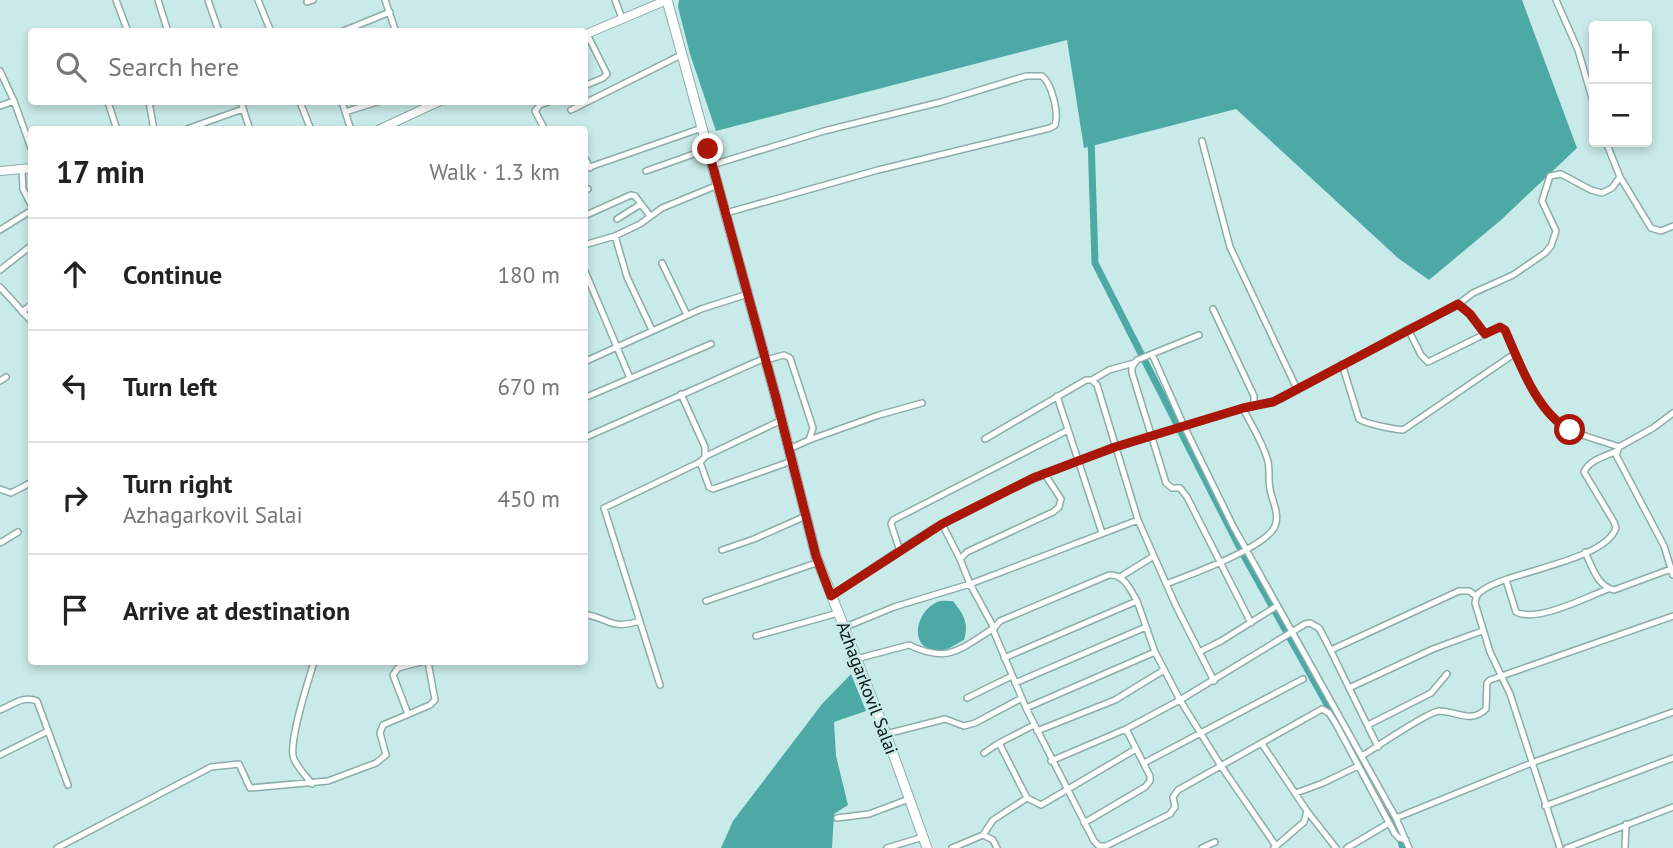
<!DOCTYPE html>
<html lang="en">
<head>
<meta charset="utf-8">
<style>
  body { margin:0; font-family:"PT Sans",sans-serif; background:#f6f6f6; color:#222 }
  .controls { position:absolute; right:21px; top:21px; display:grid; overflow:hidden; border-radius:7px; box-shadow:0 4px 10px #0003 }
  .controls button { width:63px; height:63px; display:grid; place-items:center; padding:0; border:0; border-bottom:2px solid #e0e0e0; background:#fff; color:#222; font:35px sans-serif }
  .stop { position:absolute; width:21px; height:21px; margin:-16px; border:5px solid #a81708; border-radius:50%; background:#fff }
  .stop.end { background:#a81708; border-color:#fff; box-shadow:0 2px 7px #0008 }
  .list { margin:0; padding:0; list-style:none }
  h2 { display:flex; justify-content:space-between; align-items:center; height:91px; margin:0; padding:0 28px; font-size:30px }
  h2 small { font-size:23px; font-weight:400; color:#767676 }
  .list li { display:grid; grid-template-columns:46px 1fr auto; gap:21px; align-items:center; box-sizing:border-box; height:112px; padding:0 28px; border-top:2px solid #e0e0e0 }
  .list b { display:block; font-size:26px; white-space:nowrap }
  .list p { margin:0; font-size:23px; white-space:nowrap; color:#767676 }
  .list em { font-size:23px; font-style:normal; color:#767676 }
  .icon { flex:none; width:38px; height:38px; fill:none; stroke:currentColor; stroke-width:2; stroke-linecap:round; stroke-linejoin:round }
  .map { position:relative; flex:none; width:1673px; height:848px; overflow:hidden }
  .search { position:absolute; background:#fff; box-shadow:0 4px 10px #0003; left:28px; top:28px; width:560px; height:77px; display:flex; align-items:center; gap:18px; box-sizing:border-box; padding:0 24px; border-radius:7px; color:#767676; font-size:26px }
  .panel { position:absolute; background:#fff; box-shadow:0 4px 10px #0003; left:28px; top:126px; width:560px; height:539px; border-radius:7px }
  .map>svg:first-child { display:block }
  .water { fill:#4da9a5 }
  .lines { fill:none; stroke-linecap:round; stroke-linejoin:round }
  .canal { stroke:#4da9a5; stroke-width:7 }
  .street-casing { stroke:#8cacaa; stroke-width:8 }
  .secondary-casing { stroke:#8cacaa; stroke-width:10 }
  .primary-casing { stroke:#8cacaa; stroke-width:11 }
  .street { stroke:#fff; stroke-width:5 }
  .secondary { stroke:#fff; stroke-width:8 }
  .primary { stroke:#fff; stroke-width:9 }
  .route { stroke:#a81708; stroke-width:9 }
  .labels { text-anchor:middle; stroke-width:5; stroke-linejoin:round; paint-order:stroke }
  .street-label { font-size:18px; fill:#081514; stroke:#c8eae8 }
</style>
</head>
<body>
<div class="map">
<svg width="1673" height="848" viewBox="0 0 1673 848">
  <rect width="100%" height="100%" fill="#c8eae8"/>
  <path class="water" d="M679,0H1522L1577,148L1501,220L1429,280L1398,258L1236,109L1084,148L1067,40L716,131L690,54L678,7Z
    M953,601C964,615 969,623 964,640C957,643 950,649 943,650C909,655 912,614 937,602C941,600 948,601 953,601Z
    M851,674L866,711L834,722L836,756L848,805L834,814L832,848H721L733,821L822,704Z"/>
  <g class="lines">
    <path class="canal" d="M1091,138L1095,263L1243,554L1398,831L1403,848"/>
    <g class="street-casing">
      <path id="street" d="M116,0L128,32
        M158,0L168,32
        M208,0L219,32
        M258,0L271,32
        M385,0L396,32
        M615,0L622,18
        M1556,0L1578,50L1594,105
        M307,2L313,0
        M341,32L390,12
        M0,71L14,101L0,106
        M584,86L603,78L607,74L587,34
        M14,101L32,151
        M108,102L117,130
        M149,102L154,130
        M241,102L250,130
        M300,102L311,130
        M342,102L351,130
        M571,110L681,55
        M345,112L377,102
        M184,130L243,109
        M545,130L535,111L540,105L548,102
        M1202,141L1230,247L1297,389
        M1606,142L1620,177L1651,228L1661,231L1673,226
        M584,156L590,168
        M712,165L824,131L941,102L1026,76H1042C1052,84 1059,113 1055,125L1050,128L878,170L726,213
        M22,169L23,189L32,207
        M584,169L702,128
        M646,171L708,149
        M584,191L588,189
        M584,216L631,195L635,196L641,204
        M617,219L641,204L650,216
        M0,230L32,210
        M615,236L627,277L652,330
        M584,245L615,236L640,224L662,208L718,185
        M662,263L687,315
        M584,269L630,378
        M0,270L32,245
        M0,287L32,322
        M1458,304L1465,309L1485,334L1500,327L1505,330C1518,359 1538,414 1568,429C1584,437 1603,441 1619,447
        M22,312L32,304
        M1408,329L1421,355L1428,362L1485,334
        M1199,335L1137,360L1132,367V373L1166,483L1172,488H1180L1187,497L1251,623
        M1152,354L1184,426L1254,406V396L1213,309
        M766,360L784,355L790,358L813,428L809,440L789,449
        M584,362L701,309L748,294
        M1342,364L1359,419C1366,424 1393,429 1403,430L1514,354
        M1092,380L1109,370L1134,363
        M0,381L6,377
        M1057,396L1102,533
        M584,398L711,344
        M1254,406L1281,399L1408,329L1453,308L1473,293L1513,275L1545,253L1551,246L1556,231L1542,201L1550,176L1561,174L1591,190L1602,193L1612,188L1620,177
        M1673,413L1653,428L1619,447L1616,455L1664,546L1673,575
        M584,438L765,358
        M809,440L879,415L922,403
        M706,456L782,420
        M700,462L709,487L713,489L792,461
        M0,489L11,493L32,482
        M1138,520L1176,606L1214,681
        M942,524L960,559
        M0,543L18,532
        M722,550L754,539L806,516
        M900,551L891,524L893,520L1068,430
        M1585,552C1592,566 1597,586 1614,590L1671,569
        M1120,577L1154,556
        M1506,580L1516,612C1537,623 1587,597 1608,589
        M1166,584C1189,575 1266,548 1275,526C1280,514 1272,501 1270,489C1268,480 1270,471 1268,462C1264,444 1251,425 1243,408
        M832,595C868,572 903,546 940,525C1018,481 1100,451 1184,426L1233,526L1396,818L1409,848
        M706,601L819,562
        M1137,601C1130,589 1124,574 1109,575L1000,621L994,628V632L1026,708L1094,841L1099,846H1106L1170,814L1175,807L1173,797L1178,790L1322,709L1329,713L1336,724L1395,834L1399,838L1406,840
        M584,614C612,619 609,630 640,621
        M843,628L894,607L970,584L1138,520L1097,385L1092,380H1086L985,439
        M756,636L838,613
        M1331,650L1459,591H1469L1476,596
        M1199,652L1221,641L1277,606
        M1004,658L1137,601L1155,652L1180,700L1305,624L1310,623L1319,628L1327,643L1378,747
        M856,659L909,645C949,664 960,649 994,628L970,584L960,559L967,552L1053,512L1059,507L1061,499L1044,473
        M1015,683L1146,627
        M660,685L604,508L700,462L705,457V447L681,394
        M1349,688L1433,649L1482,631
        M967,698L1012,676
        M1026,708L1155,652
        M0,710C12,705 24,695 37,701L68,785
        M408,714L393,675L398,668L421,662
        M1368,725L1431,693L1447,674
        M1037,731L1115,700L1164,670
        M886,734L945,719L964,726L975,723L1022,698
        M999,743L1027,798L1041,805L1136,749
        M1262,744L1307,811L1304,822L1274,848
        M984,753L999,743L1034,725
        M0,755L48,731
        M1362,756C1375,748 1427,712 1439,711C1456,711 1471,724 1486,709L1487,683L1490,680L1673,616
        M1051,761L1126,729L1180,700L1221,766L1276,846
        M1144,763L1303,679
        M312,784C306,776 295,765 293,756C290,736 308,682 314,662
        M1296,793L1323,783L1358,766
        M1545,806L1673,758
        M1307,811L1336,848
        M837,818L869,814L909,799
        M1396,818L1534,762L1673,712
        M1084,823L1145,787L1150,781V776L1126,729
        M983,835L993,820L1027,798
        M57,848L211,767L239,764L250,788L328,781L376,763L386,755L380,733L383,725L430,705L435,700L428,662
        M887,848L923,837
        M952,848L983,835L993,840L997,848
        M1202,848L1215,842
        M1347,848L1389,823
        M1560,848L1510,694L1490,652L1475,603C1476,597 1477,593 1483,590C1510,571 1605,561 1616,528L1614,522L1584,472C1589,460 1606,456 1617,451
        M1567,848L1673,807
        M1625,848L1626,824"/>
    </g>
    <g class="secondary-casing">
      <path id="secondary" d="M584,35L667,0
        M378,130L438,102
        M0,171L32,168"/>
    </g>
    <g class="primary-casing">
      <path id="primary" d="M667,0L776,398L816,556L886,734L927,848"/>
    </g>
    <use href="#street" class="street"/>
    <use href="#secondary" class="secondary"/>
    <use href="#primary" class="primary"/>
  </g>
  <g class="lines">
    <path class="route" d="M708,149L776,398L816,556L831,596L942,524L1033,478L1115,447L1243,408L1273,402L1458,304L1470,314L1485,334L1500,327L1505,330C1519,362 1537,413 1570,430"/>
  </g>
  <g class="labels">
    <g class="street-label">
      <text transform="translate(867 688) rotate(69)" y="6">Azhagarkovil Salai</text>
    </g>
  </g>
</svg>
<div class="controls">
<button>+</button>
<button>−</button>
</div>
<div class="stop" style="left:1570px;top:430px"></div>
<div class="stop end" style="left:708px;top:149px"></div>
<div class="search"><svg class="icon" aria-label="search" viewBox="0 0 24 24"><circle cx="10" cy="10" r="6"/><path d="M15 15l6 6"/></svg>Search here</div>
<section class="panel">
<h2>17 min<small>Walk · 1.3 km</small></h2>
<ul class="list">
<li><svg class="icon" aria-label="ahead" viewBox="0 0 24 24"><path d="M12 20V5M6 11l6-6 6 6"/></svg><div><b>Continue</b></div><em>180 m</em></li>
<li><svg class="icon" aria-label="left" viewBox="0 0 24 24"><path d="M17 20v-9H6M10 6l-5 5 5 5"/></svg><div><b>Turn left</b></div><em>670 m</em></li>
<li><svg class="icon" aria-label="right" viewBox="0 0 24 24"><path d="M7 20v-9h11M14 6l5 5-5 5"/></svg><div><b>Turn right</b><p>Azhagarkovil Salai</p></div><em>450 m</em></li>
<li><svg class="icon" aria-label="arrive" viewBox="0 0 24 24"><path d="M6 21V4h12l-3 4 3 4H6"/></svg><div><b>Arrive at destination</b></div></li>
</ul>
</section>
</div>
</body>
</html>
